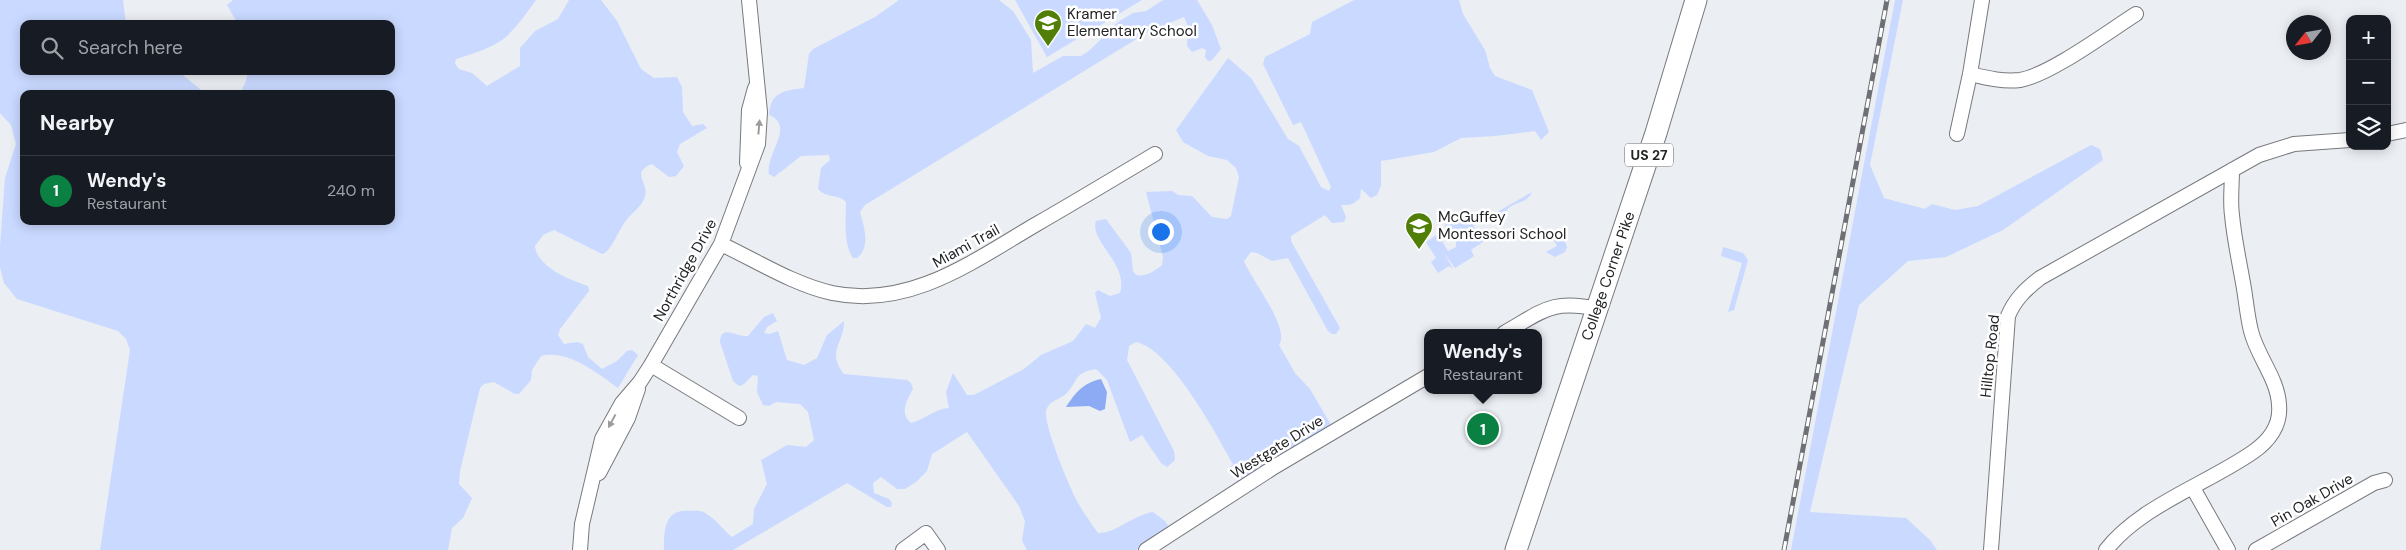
<!DOCTYPE html>
<html lang="en">
<head>
<meta charset="utf-8">
<style>
  body { margin:0; font-family:"DM Sans",sans-serif; background:#242831; color:#f1f3f6 }
  .controls { position:absolute; right:15px; top:15px; display:grid; overflow:hidden; border-radius:10px; box-shadow:0 2px 12px #0003 }
  .controls button { width:45px; height:45px; display:grid; place-items:center; padding:0; border:0; border-bottom:1px solid #363941; background:#171b24; color:#f1f3f6; font:25px sans-serif }
  .compass { position:absolute; left:2286px; top:15px; width:45px; height:45px; border-radius:50%; background:#171b24; box-shadow:0 2px 12px #0003; rotate:239deg }
  .you { position:absolute; left:1160px; top:231px; width:18px; height:18px; margin:-12px; border:4px solid #fff; border-radius:50%; background:#1a73e8; box-shadow:0 0 0 8px #1a73e833 }
  .badge { display:grid; place-items:center; width:32px; height:32px; border-radius:50%; background:#0b8043; color:#fff; font-size:16px; font-weight:700 }
  .pin { position:absolute; translate:-50% -50%; border:2px solid #fff; box-shadow:0 1px 5px #0006 }
  .popup { position:absolute; left:1424px; top:329px; width:118px; height:65px; box-sizing:border-box; display:grid; place-content:center; border-radius:10px; background:#171b24; filter:drop-shadow(0 1px 4px #0005); font-size:16px; white-space:nowrap; color:#9ea1a6 }
  .popup b { font-size:19px; color:#f1f3f6 }
  .popup::after { content:''; position:absolute; left:50%; top:100%; margin-left:-10px; border:10px solid transparent; border-top-color:#171b24 }
  .list { margin:0; padding:0; list-style:none }
  h2 { display:flex; justify-content:space-between; align-items:center; height:65px; margin:0; padding:0 20px; font-size:21px }
  h2 small { font-size:16px; font-weight:400; color:#9ea1a6 }
  .list li { display:grid; grid-template-columns:32px 1fr auto; gap:15px; align-items:center; box-sizing:border-box; height:70px; padding:0 20px; border-top:1px solid #363941 }
  .list b { display:block; font-size:19px; white-space:nowrap }
  .list p { margin:0; font-size:16px; white-space:nowrap; color:#9ea1a6 }
  .list em { font-size:16px; font-style:normal; color:#9ea1a6 }
  .icon { flex:none; width:28px; height:28px; fill:none; stroke:currentColor; stroke-width:2; stroke-linecap:round; stroke-linejoin:round }
  .map { position:relative; flex:none; width:2406px; height:550px; overflow:hidden }
  .search { position:absolute; background:#171b24; box-shadow:0 2px 12px #0003; left:20px; top:20px; width:375px; height:55px; display:flex; align-items:center; gap:12px; box-sizing:border-box; padding:0 18px; border-radius:10px; color:#9ea1a6; font-size:19px }
  .panel { position:absolute; background:#171b24; box-shadow:0 2px 12px #0003; left:20px; top:90px; width:375px; height:135px; border-radius:10px }
  .map>svg:first-child { display:block }
  .green { fill:#c9d9ff }
  .water { fill:#8dabf4 }
  .lines { fill:none; stroke-linecap:round; stroke-linejoin:round }
  .minor-casing { stroke:#77797d; stroke-width:16 }
  .highway-casing { stroke:#77797d; stroke-width:23 }
  .minor { stroke:#fff; stroke-width:14 }
  .highway { stroke:#fff; stroke-width:21 }
  .rail-casing { stroke:#6e7073; stroke-width:5 }
  .rail { stroke:#fff; stroke-width:3; stroke-dasharray:9; stroke-linecap:butt }
  .oneway { fill:#9c9c9d }
  .labels { text-anchor:middle; stroke-width:5; stroke-linejoin:round; paint-order:stroke }
  .shield { fill:#fff; stroke:#646566; stroke-width:1 }
  .shield-label { font-size:14px; font-weight:bold; fill:#222325 }
  .poi-label { font-size:15px; fill:#222325; stroke:#fff; text-anchor:start }
  .street-label { font-size:15px; fill:#222325; stroke:#fff }
</style>
</head>
<body>
<div class="map">
<svg width="2406" height="550" viewBox="0 0 2406 550">
  <rect width="100%" height="100%" fill="#ebeef3"/>
  <path class="green" d="M0,0H123L126,24H24V71H178L206,94H24V221H391V94H240L246,81L248,71H391V24H238L227,5L233,0H536C507,40 504,44 456,59L455,64L459,69L472,73L487,86L520,66V48L535,31L558,19L569,0H601L617,21L641,69L654,78L677,77L682,87L683,112L692,126L703,124L707,128L680,144L677,152L684,166L676,176L669,177L652,164C630,173 649,182 645,196C643,205 635,210 629,217C619,227 616,243 605,253L602,254L554,230L543,235L535,246C537,267 570,280 588,286L589,291L560,329L558,335L564,344L577,342L583,344L588,357L602,369L617,361L627,351L632,350L638,355L618,388C597,373 568,349 541,356L532,370L531,380L519,394H515L494,382L484,384L480,388L460,471L459,484L472,498L463,518L452,528L448,550H100L130,350L126,339L118,331L17,299L4,283L0,267V246L5,178L16,144L11,125L0,113Z
    M899,0H999L1013,11L1031,40L1033,73L1063,56H1081L1090,50L1118,22L1133,13L1146,11L1163,0H1197L1212,25L1221,49L1212,60L1208,61L1205,57L1206,50L1202,48L1192,52L1187,46L1188,26L1184,17L1148,32L865,205L860,212C864,226 871,247 857,258H853C843,243 846,220 846,202C839,194 825,198 818,189L821,168L830,160L829,155L801,156L774,177L769,174C765,154 796,126 769,115C771,91 784,91 804,88L809,54L813,49L875,17Z
    M1015,0H1142L1047,57Z
    M1354,0H1459L1463,14L1485,50L1490,68L1495,76L1532,90L1549,132L1541,140L1535,131L1495,136L1461,138L1434,152L1381,161V186L1377,195L1371,198L1361,189L1360,198C1353,205 1350,205 1341,205L1346,217L1344,222L1332,223L1325,215L1291,236V241L1340,328L1336,334H1332L1328,331L1288,258L1272,261L1257,253L1251,252L1244,261C1250,278 1291,328 1279,345L1295,373L1310,389L1331,425L1239,483L1229,468L1233,464C1216,434 1171,349 1136,342L1129,346L1127,360L1174,451L1175,460L1167,467L1161,463L1142,435L1130,442L1107,380L1096,369C1073,373 1079,380 1066,394C1059,400 1048,401 1046,411C1044,426 1069,486 1077,501C1083,512 1091,523 1098,533C1115,534 1133,515 1153,512L1165,521L1171,530L1136,550H1027L1022,541L1025,521L1019,506L967,432L932,454L927,471L916,482L905,489H897L881,477L873,483L874,493L889,499L892,503L891,507H887L847,483L733,550H664C664,531 664,509 689,511C694,511 701,510 705,513C715,518 723,530 732,537L753,524L754,509L767,484L761,460L787,445L806,447L814,440L808,412L800,404L776,402L769,406L763,405L757,392L758,376L753,375L744,384L739,386L733,381L720,342C721,323 738,338 748,336L764,317L773,313L777,321L767,327L764,333L769,334L778,331L787,360L804,365L817,358L827,335L844,321C844,345 826,350 844,374L907,380L911,383L913,389C907,400 899,413 911,423C926,419 934,409 949,408L946,392L953,373L967,395H974L1024,369L1041,355L1073,341L1086,324L1095,328L1101,318L1095,293L1098,290L1110,296L1120,293C1129,264 1089,241 1096,221L1106,219L1131,253L1133,271L1136,275C1146,277 1155,271 1162,265L1163,257L1146,192L1172,191L1178,195L1192,196L1212,217L1227,219L1231,216L1239,177L1236,168L1227,160L1208,156L1183,142L1176,130L1228,58L1251,78L1288,139L1299,146L1321,187L1329,191L1331,187L1301,122L1293,125L1263,64L1265,57L1310,34L1312,22Z
    M1895,0H1903L1870,165L1884,198L1925,209L1932,204L1955,210L1978,206L2091,145L2100,149L2103,160L2003,230L1946,257L1908,261L1859,305L1810,512L1906,518L1930,540L1937,550H1791Z
    M1532,192C1527,202 1521,201 1513,205C1505,209 1507,214 1498,217L1495,216L1497,212Z
    M1453,219L1472,223L1483,242L1471,250L1474,256L1455,268L1444,253L1453,269L1449,266L1438,273L1431,262L1436,258L1426,242L1438,234L1448,251L1446,252L1456,247V242L1460,239L1456,233L1445,232L1446,220Z
    M1556,235L1564,239L1567,247L1565,252L1555,257L1546,252L1557,246L1552,237Z
    M1723,247L1743,253L1748,260L1734,310L1728,312L1742,263L1721,256Z"/>
  <path class="water" d="M1101,379L1107,392L1105,409L1100,411L1089,406L1066,407C1076,392 1083,383 1101,379Z"/>
  <g class="lines">
    <g class="minor-casing">
      <path id="minor" d="M1970,74C1987,78 2003,82 2020,80C2050,75 2109,31 2136,14
        M1957,134L1970,74L1982,0
        M2387,134L2406,130
        M747,163L749,110L755,88
        M721,244C757,261 793,284 832,293C909,309 972,262 1035,225C1075,202 1115,178 1155,154
        M1504,333C1543,311 1551,299 1598,309
        M651,365L739,418
        M599,473L628,418L638,389
        M2193,488L2228,550
        M580,550L582,524L602,439L622,403L640,382L651,365L721,244L758,144L760,112L749,0
        M903,550L926,533L938,550
        M1146,550L1274,467L1428,376
        M1991,550L2008,316C2015,299 2026,289 2040,278L2259,155L2294,144L2350,140
        M2106,550C2140,506 2207,484 2253,452C2269,441 2281,425 2279,405C2278,379 2257,356 2251,331C2247,315 2246,299 2243,283C2239,260 2234,238 2232,215C2230,201 2232,185 2232,170
        M2256,550L2374,483L2385,480"/>
    </g>
    <g class="highway-casing">
      <path id="highway" d="M1516,550L1656,133L1696,0"/>
    </g>
    <use href="#minor" class="minor"/>
    <use href="#highway" class="highway"/>
    <g class="rail-casing">
      <path id="rail" d="M1784,550L1887,0"/>
    </g>
    <use href="#rail" class="rail"/>
  </g>
  <defs><path id="oneway-solid" d="M-6-.8H1V-3.2L6.5 0L1 3.2V.8H-6Z" transform="scale(1.25)"/></defs>
  <g class="oneway">
    <use href="#oneway-solid" transform="translate(759 127) rotate(-85)"/>
    <use href="#oneway-solid" transform="translate(612 421) rotate(118)"/>
  </g>
  <defs>
    <g id="school-pin" transform="scale(1.4375)"><path d="M0 17L-7.5 6A9.5 9.5 0 1 1 7.5 6Z" fill="#507e07" stroke="#fff"/><path d="M0-5L7-2L0 1L-7-2ZM-4 1L0 2.5L4 1V4Q0 6-4 4Z" fill="#fff"/></g>
  </defs>
  <g fill-rule="evenodd">
    <use href="#school-pin" x="1048" y="23"/>
    <use href="#school-pin" x="1419" y="226"/>
  </g>
  <g class="labels">
    <rect class="shield" x="1625" y="143.5" width="48" height="23" rx="4"/>
    <g class="shield-label">
      <text x="1649" y="160">US 27</text>
    </g>
    <g class="poi-label">
      <text x="1067" y="19">Kramer<tspan x="1067" dy="17">Elementary School</tspan></text>
      <text x="1438" y="222">McGuffey<tspan x="1438" dy="17">Montessori School</tspan></text>
    </g>
    <g class="street-label">
      <text transform="translate(966 246) rotate(-29)" y="5">Miami Trail</text>
      <text transform="translate(685 270) rotate(-61)" y="5">Northridge Drive</text>
      <text transform="translate(1608 276) rotate(-71)" y="5">College Corner Pike</text>
      <text transform="translate(1990 356) rotate(-84)" y="5">Hilltop Road</text>
      <text transform="translate(1277 447) rotate(-32)" y="5">Westgate Drive</text>
      <text transform="translate(2312 500) rotate(-30)" y="5">Pin Oak Drive</text>
    </g>
  </g>
</svg>
<div class="controls">
<button>+</button>
<button>−</button>
<button><svg class="icon" aria-label="layers" viewBox="0 0 24 24"><path d="M12 4l9 5-9 5-9-5zM3 14l9 5 9-5"/></svg></button>
</div>
<svg class="compass" viewBox="-18 -18 36 36"><path d="M0-13l5 13h-10z" fill="#e53935"/><path d="M0 13l5-13h-10z" fill="#9ea1a6"/></svg>
<div class="you"></div>
<div class="pin badge" style="left:1483px;top:429px">1</div>
<div class="popup"><b>Wendy's</b>Restaurant</div>
<div class="search"><svg class="icon" aria-label="search" viewBox="0 0 24 24"><circle cx="10" cy="10" r="6"/><path d="M15 15l6 6"/></svg>Search here</div>
<section class="panel">
<h2>Nearby<small></small></h2>
<ul class="list">
<li><span class="badge">1</span><div><b>Wendy's</b><p>Restaurant</p></div><em>240 m</em></li>
</ul>
</section>
</div>
</body>
</html>
